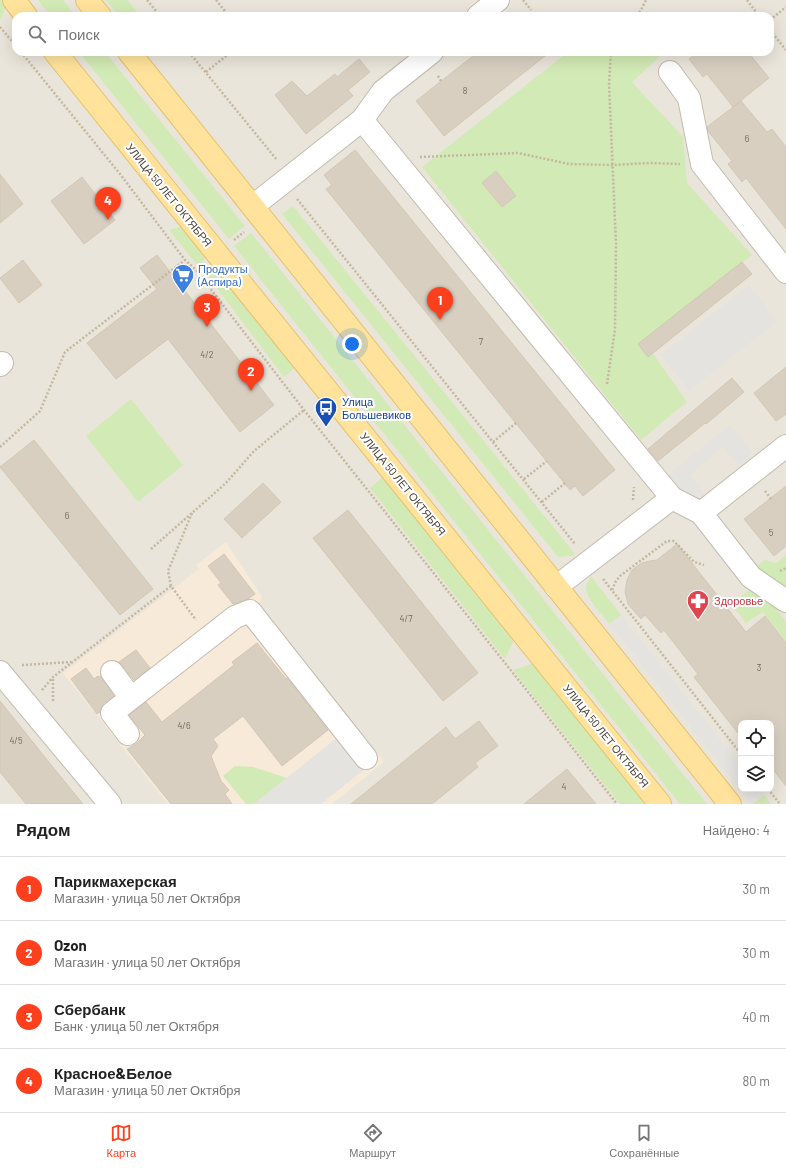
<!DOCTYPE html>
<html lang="ru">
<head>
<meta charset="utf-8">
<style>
  body { margin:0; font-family:Barlow,sans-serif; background:#f2f2f2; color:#222 }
  .controls { position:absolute; right:12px; bottom:12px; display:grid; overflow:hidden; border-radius:8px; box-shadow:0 4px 16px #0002 }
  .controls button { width:36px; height:36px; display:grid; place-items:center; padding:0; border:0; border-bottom:1px solid #e0e0e0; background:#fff; color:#222; font:20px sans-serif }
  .you { position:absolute; left:352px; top:344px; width:14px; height:14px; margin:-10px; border:3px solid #fff; border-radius:50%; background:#1a73e8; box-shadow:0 0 0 6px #1a73e833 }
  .badge { display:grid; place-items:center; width:26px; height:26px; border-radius:50%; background:#fc3f1d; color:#fff; font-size:13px; font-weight:700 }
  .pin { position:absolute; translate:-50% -33px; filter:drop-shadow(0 1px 2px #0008) }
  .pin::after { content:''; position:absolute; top:21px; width:14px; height:12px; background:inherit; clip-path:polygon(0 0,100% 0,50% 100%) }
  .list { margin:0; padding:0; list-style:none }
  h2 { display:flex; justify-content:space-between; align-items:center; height:52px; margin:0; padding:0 16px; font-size:17px }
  h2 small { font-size:13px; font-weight:400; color:#767676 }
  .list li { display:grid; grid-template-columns:26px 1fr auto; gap:12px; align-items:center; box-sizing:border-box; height:64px; padding:0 16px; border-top:1px solid #e0e0e0 }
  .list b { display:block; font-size:15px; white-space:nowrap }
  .list p { margin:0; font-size:13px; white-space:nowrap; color:#767676 }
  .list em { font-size:13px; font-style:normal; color:#767676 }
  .icon { flex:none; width:22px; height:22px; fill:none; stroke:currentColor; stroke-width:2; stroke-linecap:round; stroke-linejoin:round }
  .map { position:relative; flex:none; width:786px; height:804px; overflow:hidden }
  .search { position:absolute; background:#fff; box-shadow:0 4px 16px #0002; left:12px; right:12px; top:12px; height:44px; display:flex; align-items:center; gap:10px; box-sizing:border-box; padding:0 14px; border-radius:12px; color:#767676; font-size:15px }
  .sheet { height:308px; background:#fff }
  nav { display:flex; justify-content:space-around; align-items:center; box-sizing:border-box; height:56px; border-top:1px solid #e0e0e0; background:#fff; font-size:11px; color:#767676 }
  nav a { display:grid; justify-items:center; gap:2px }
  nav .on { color:#fc3f1d }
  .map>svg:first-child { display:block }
  .residential { fill:#eae5da; fill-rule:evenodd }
  .commercial { fill:#f7ead8 }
  .green { fill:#d2eab5 }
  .parking { fill:#e5e3e0 }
  .building { fill:#d8cfc1; stroke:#d3c7b4 }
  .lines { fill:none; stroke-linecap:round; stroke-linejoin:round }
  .minor-casing { stroke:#c2bbae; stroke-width:24 }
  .major-casing { stroke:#e6c16a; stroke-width:24 }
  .path { stroke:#c4b79f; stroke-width:2.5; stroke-dasharray:2 2; stroke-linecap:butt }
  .minor { stroke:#fff; stroke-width:22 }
  .major { stroke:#ffe39c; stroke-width:22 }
  .labels { text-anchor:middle; stroke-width:4; stroke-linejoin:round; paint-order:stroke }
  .number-label { font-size:9px; fill:#6e675b }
  .street-label { font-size:11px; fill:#4b4439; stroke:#fff }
  .shop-label { font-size:11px; fill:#366cbe; stroke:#fff; text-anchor:start }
  .transit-label { font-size:11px; fill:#164399; stroke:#fff; text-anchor:start }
  .health-label { font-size:11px; fill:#be3a42; stroke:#fff; text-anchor:start }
</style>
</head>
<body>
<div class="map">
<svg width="786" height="804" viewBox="0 0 786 804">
  <rect width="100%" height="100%" fill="#f6f3ec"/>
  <path class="residential" d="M0,0H786V804H0ZM16,16H770V52H16ZM741,723H771V789H741Z"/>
  <path class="commercial" d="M226,542L262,597L259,604L384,762L332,804H168L63,673L199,569L196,565Z"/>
  <path class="green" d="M0,0H8L1,20L0,19Z
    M38,0H63L76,16H51Z
    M106,0H128L140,16H119Z
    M79,52H105L245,226L229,239Z
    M568,52H659L661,55L632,82L683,137L687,183L752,255L644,341L687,402L641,440L422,167Z
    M293,206L576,555L558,557L282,214Z
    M188,225L209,254L198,266L169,230Z
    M251,233L707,804H680L234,246Z
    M215,261L297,366L284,377L203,270Z
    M131,399L183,465L138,502L86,436Z
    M385,475L515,638L505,659L370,488Z
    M786,555V588L752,569L765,560L776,563Z
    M591,576L621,615L610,624C603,616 587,599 586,589C586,584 589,580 591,576Z
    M752,588L774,606L786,621V641L763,612L746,623L731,604Z
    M535,663L646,804H620L513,670Z
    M235,766L253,767L287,778L254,804H246L223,776Z
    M764,795L771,804H752Z"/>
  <path class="parking" d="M749,285L777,321L689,391L661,355Z
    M730,425L753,453L739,465L723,447L690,475L705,495L691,507L667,476Z
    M621,615L741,766V789H759L764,795L752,804H751L610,624Z
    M338,737L365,769L321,804H254Z"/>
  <path class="building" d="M478,52H550L444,136L416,101Z
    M698,52H748L769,78L733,107L707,74L703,77L689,59Z
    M359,59L370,72L348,90L353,96L306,134L275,95L292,81L307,96L335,74L337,77Z
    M741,101L767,132L772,129L786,147V229L746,178L742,182L728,164L732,161L708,131L707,127Z
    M355,150L615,470L583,496L575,486L570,490L326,189L332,185L324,175Z
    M496,171L516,196L502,207L482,183Z
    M0,174L23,204L0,223Z
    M82,177L115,220L84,244L51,201Z
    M157,255L274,405L240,432L168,339L116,379L87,343L157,289L140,268Z
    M23,260L42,285L19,303L0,278Z
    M742,262L752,274L648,357L638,344Z
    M786,367V414L776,421L754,393Z
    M732,378L744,392L706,424L705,423L658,461L648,449Z
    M34,440L153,589L120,615L0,467Z
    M263,483L281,502L242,538L224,519Z
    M786,486V546L774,556L744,519Z
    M348,510L478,673L443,701L313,538Z
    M677,544L746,632L765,616L786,643V786L771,767V723H741V737L694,677L698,674L664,630L661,633L645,615L641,619L628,604L625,592L627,580L632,570L642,563L650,561L657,560Z
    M224,554L255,594L248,599L233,604L218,585L221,583L208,566Z
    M257,643L286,679L287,678L328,730L282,766L243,716L213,739L218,746L211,756L221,781L229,790L225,794L232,804H171L127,749L136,744L145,735L129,715L146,702L162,722L234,665L232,662Z
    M136,650L150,668L134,680L119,662Z
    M86,668L94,679L98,676L99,677L101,676L114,696L104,703L101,708L100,712L97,714L71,679Z
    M0,701L52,766L83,804H26L0,772Z
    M479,721L498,746L475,763L478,767L432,804H351L446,727L455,739Z
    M567,769L596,804H524Z"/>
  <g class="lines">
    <g class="minor-casing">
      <path id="minor" d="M478,16L498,0
        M670,72L689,98L702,164L786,272
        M362,120L672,498L701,513L751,577L786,601
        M253,206L362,120L383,91L432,52
        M0,365L2,363
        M701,513L786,446
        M556,587L672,498
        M0,672L110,804
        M112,672L131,698
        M128,734L112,713L235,617L250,611L366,758"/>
    </g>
    <g class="major-casing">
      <path id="major" d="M14,0L26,16
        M87,0L100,16
        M55,52C256,303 459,552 660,804
        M129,52L730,804"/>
    </g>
    <path class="path" d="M147,0L160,16
      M216,0L229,16
      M523,0L531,10
      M747,0L759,16
      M637,16L642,8L646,0
      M770,20L786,7
      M0,27L16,46
      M770,30L786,50
      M21,52L120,174L185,260L196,270L304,410L617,804
      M189,52L277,160
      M206,72L231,52
      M438,76L441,81
      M420,157L518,153L569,164L613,165L650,163L680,164
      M297,199L575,544
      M234,240L244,232
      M607,384L615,329L616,244L609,84L611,52
      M493,442L516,423
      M0,447L40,411L65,352L185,260
      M524,479L547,461
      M765,491L771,499
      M633,500L634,487
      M542,502L565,483
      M151,549L225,484L254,451L304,410
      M780,571L786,568
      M603,579L741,754
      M171,586L168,571L192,513
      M612,590L616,581L620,576L667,541H674L694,562L704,565
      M22,665L71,662
      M42,690L53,677L171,586L196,620
      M53,701V677
      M768,789L780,804"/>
    <use href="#minor" class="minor"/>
    <use href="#major" class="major"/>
  </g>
  <defs>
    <g id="supermarket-pin" transform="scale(1.15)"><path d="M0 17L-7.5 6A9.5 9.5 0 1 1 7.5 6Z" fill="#3f7fe0" stroke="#fff"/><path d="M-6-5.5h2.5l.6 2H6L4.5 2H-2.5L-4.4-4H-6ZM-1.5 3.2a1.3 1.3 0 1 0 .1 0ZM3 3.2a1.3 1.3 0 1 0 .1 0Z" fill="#fff"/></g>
    <g id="bus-pin" transform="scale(1.15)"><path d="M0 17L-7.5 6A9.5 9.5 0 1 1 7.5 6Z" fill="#1a4fb4" stroke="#fff"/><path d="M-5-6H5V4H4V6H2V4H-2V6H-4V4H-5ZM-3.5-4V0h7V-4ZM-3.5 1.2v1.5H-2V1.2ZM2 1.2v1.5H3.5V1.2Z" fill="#fff"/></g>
    <g id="pharmacy-pin" transform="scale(1.15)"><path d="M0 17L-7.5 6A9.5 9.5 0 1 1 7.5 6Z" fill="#e0444e" stroke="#fff"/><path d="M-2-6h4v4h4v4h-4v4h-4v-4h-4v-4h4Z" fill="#fff"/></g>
  </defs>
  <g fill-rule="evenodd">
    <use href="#supermarket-pin" x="183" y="275"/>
    <use href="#bus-pin" x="326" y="408"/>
    <use href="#pharmacy-pin" x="698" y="601"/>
  </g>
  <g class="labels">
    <g class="number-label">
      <text x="465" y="94">8</text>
      <text x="747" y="142">6</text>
      <text x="481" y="345">7</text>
      <text x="207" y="358">4/2</text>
      <text x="67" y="519">6</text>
      <text x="771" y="536">5</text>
      <text x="406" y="622">4/7</text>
      <text x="759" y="671">3</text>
      <text x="184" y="729">4/6</text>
      <text x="16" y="744">4/5</text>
      <text x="564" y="790">4</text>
    </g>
    <g class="street-label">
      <text transform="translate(169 195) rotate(51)" y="4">УЛИЦА 50 ЛЕТ ОКТЯБРЯ</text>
      <text transform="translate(403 484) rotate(51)" y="4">УЛИЦА 50 ЛЕТ ОКТЯБРЯ</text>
      <text transform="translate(606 736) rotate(51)" y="4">УЛИЦА 50 ЛЕТ ОКТЯБРЯ</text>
    </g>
    <g class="shop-label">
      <text x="198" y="273">Продукты<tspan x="198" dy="13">(Аспира)</tspan></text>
    </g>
    <g class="transit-label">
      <text x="342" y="406">Улица<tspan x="342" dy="13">Большевиков</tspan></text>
    </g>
    <g class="health-label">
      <text x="714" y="605">Здоровье</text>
    </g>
  </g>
</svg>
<div class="controls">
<button><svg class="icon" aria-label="locate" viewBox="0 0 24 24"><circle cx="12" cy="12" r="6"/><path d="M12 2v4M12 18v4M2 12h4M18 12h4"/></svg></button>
<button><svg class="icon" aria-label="layers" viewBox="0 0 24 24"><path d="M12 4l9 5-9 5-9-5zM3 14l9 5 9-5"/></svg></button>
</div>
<div class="you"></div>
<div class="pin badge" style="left:440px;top:320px">1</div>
<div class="pin badge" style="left:251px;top:391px">2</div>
<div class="pin badge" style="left:207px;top:327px">3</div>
<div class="pin badge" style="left:108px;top:220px">4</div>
<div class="search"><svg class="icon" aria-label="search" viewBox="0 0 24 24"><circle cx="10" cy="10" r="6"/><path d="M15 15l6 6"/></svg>Поиск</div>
</div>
<section class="sheet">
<h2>Рядом<small>Найдено: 4</small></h2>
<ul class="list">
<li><span class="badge">1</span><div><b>Парикмахерская</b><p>Магазин · улица 50 лет Октября</p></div><em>30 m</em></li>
<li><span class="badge">2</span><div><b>Ozon</b><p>Магазин · улица 50 лет Октября</p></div><em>30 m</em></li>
<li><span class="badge">3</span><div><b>Сбербанк</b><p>Банк · улица 50 лет Октября</p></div><em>40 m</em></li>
<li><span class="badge">4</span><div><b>Красное&amp;Белое</b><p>Магазин · улица 50 лет Октября</p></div><em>80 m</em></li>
</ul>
</section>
<nav>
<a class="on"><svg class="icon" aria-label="map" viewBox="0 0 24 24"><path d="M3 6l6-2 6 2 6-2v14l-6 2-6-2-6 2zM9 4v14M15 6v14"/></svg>Карта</a>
<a><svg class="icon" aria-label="directions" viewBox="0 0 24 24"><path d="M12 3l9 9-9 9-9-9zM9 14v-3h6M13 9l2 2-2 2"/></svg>Маршрут</a>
<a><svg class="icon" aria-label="saved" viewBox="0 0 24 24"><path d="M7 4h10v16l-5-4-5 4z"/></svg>Сохранённые</a>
</nav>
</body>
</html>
